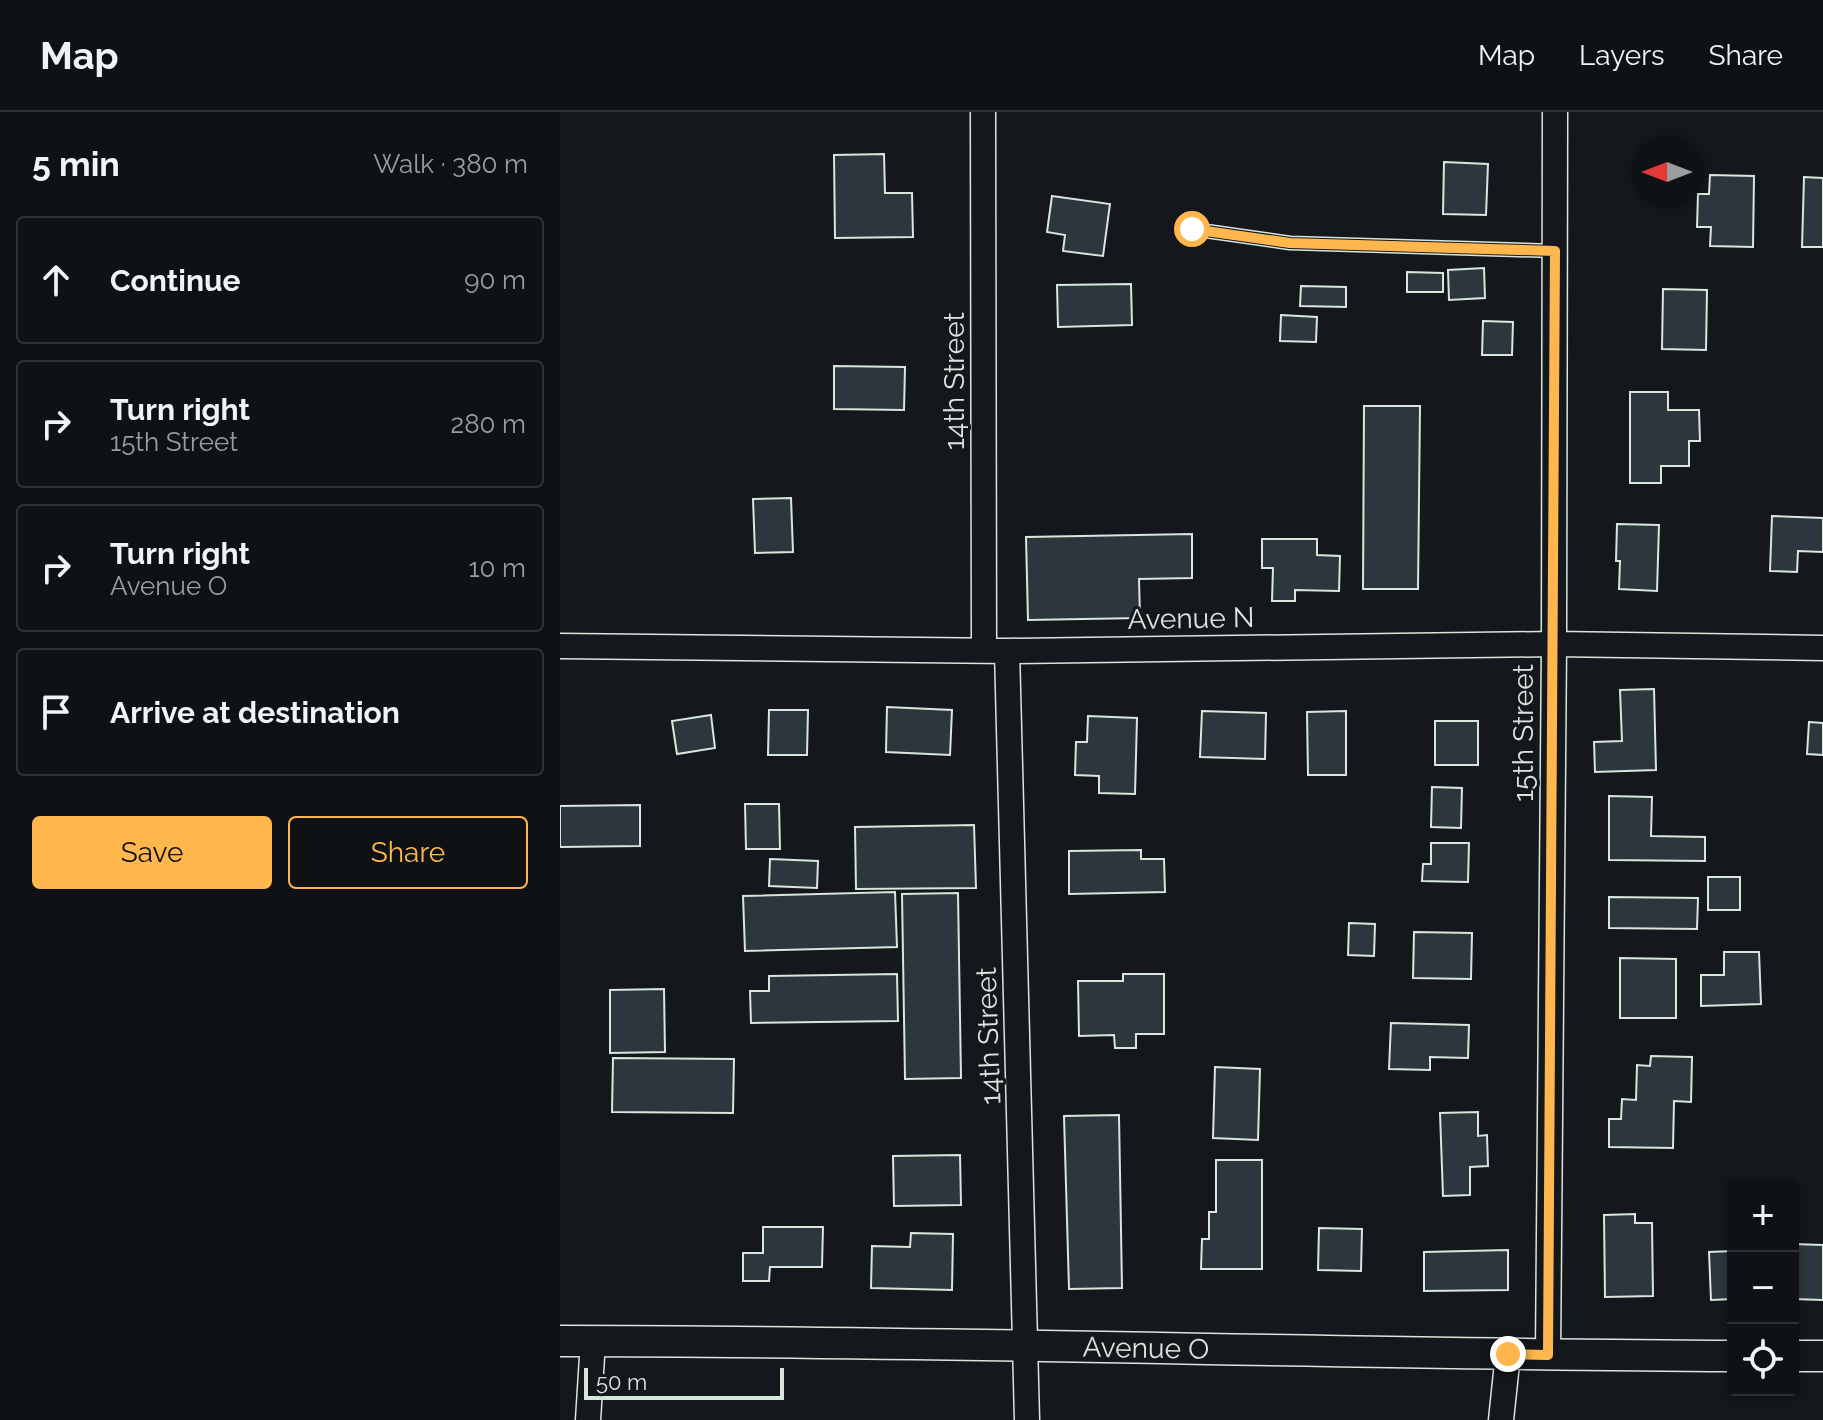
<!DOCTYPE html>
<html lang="en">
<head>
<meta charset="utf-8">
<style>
  body { margin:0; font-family:Raleway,sans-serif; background:#181b1e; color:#f1f3f6 }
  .controls { position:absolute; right:24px; bottom:24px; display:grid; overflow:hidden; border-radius:8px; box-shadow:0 2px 6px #0004 }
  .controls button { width:72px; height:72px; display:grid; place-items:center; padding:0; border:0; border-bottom:2px solid #2f3234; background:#0f1215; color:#f1f3f6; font:40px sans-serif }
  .compass { position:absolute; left:1071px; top:24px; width:72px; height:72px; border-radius:50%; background:#0f1215; box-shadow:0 2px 6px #0004; rotate:270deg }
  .scale { position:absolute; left:24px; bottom:20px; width:200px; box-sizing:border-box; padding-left:8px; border:4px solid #d8e6dc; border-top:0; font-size:22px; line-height:28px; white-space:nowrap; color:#d8e6dc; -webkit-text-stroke:6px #14181c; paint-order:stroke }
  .stop { position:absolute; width:24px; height:24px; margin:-18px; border:6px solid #ffb74d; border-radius:50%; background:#fff }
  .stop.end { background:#ffb74d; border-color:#fff; box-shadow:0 2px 8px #0008 }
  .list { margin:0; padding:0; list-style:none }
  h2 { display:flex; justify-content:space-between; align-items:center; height:104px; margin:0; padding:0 32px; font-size:34px }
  h2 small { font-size:26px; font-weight:400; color:#9b9ea0 }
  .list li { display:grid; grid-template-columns:52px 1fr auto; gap:24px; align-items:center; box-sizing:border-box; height:128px; margin:0 16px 16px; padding:0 16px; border:2px solid #2f3234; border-radius:8px }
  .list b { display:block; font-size:30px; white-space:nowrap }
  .list p { margin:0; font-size:26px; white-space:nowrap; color:#9b9ea0 }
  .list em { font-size:26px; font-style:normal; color:#9b9ea0 }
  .actions { display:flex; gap:16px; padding:24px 32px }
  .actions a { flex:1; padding:18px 0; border:2px solid #ffb74d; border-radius:8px; text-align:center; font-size:28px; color:#ffb74d }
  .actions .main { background:#ffb74d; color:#111 }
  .icon { flex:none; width:44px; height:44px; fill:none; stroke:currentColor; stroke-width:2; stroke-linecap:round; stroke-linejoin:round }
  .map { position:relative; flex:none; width:1263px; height:1308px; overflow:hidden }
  header { display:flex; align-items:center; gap:48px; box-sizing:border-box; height:112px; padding:0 40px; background:#0f1215; border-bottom:2px solid #2f3234 }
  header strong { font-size:38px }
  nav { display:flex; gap:44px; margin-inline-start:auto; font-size:28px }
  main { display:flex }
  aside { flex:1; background:#0f1215 }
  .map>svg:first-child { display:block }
  .building { fill:#2c363c; stroke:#d8e6dc; stroke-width:2 }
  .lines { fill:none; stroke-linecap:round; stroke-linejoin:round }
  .service-casing { stroke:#d8e6dc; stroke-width:15 }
  .minor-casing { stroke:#d8e6dc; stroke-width:27 }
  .tertiary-casing { stroke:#d8e6dc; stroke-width:33 }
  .service { stroke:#14181c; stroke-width:12 }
  .minor { stroke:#14181c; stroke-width:24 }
  .tertiary { stroke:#14181c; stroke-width:30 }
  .route { stroke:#ffb74d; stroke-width:10 }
  .labels { text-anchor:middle; stroke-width:6; stroke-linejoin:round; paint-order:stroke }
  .street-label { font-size:28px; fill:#d8e6dc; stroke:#14181c }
</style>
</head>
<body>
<header>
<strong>Map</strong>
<nav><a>Map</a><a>Layers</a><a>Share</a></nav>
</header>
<main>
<aside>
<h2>5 min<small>Walk · 380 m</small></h2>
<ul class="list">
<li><svg class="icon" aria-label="ahead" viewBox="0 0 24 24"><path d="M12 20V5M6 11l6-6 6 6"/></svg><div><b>Continue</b></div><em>90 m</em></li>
<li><svg class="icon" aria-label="right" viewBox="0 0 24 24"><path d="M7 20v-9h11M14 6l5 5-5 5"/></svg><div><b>Turn right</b><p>15th Street</p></div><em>280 m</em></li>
<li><svg class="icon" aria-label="right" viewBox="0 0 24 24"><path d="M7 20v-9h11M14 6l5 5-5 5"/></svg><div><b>Turn right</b><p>Avenue O</p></div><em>10 m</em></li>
<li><svg class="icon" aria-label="arrive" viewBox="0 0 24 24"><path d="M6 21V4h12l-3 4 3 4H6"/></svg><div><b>Arrive at destination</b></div></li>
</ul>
<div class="actions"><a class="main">Save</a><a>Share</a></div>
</aside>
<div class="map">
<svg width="1263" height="1308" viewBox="0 0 1263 1308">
  <rect width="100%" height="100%" fill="#14181c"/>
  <path class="building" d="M324,42L325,81H352L353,125L275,126L274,43Z
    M884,50L928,52L926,103L883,102Z
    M1150,63L1194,64L1193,135L1150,134L1151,115H1137L1138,82H1149Z
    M1244,65L1263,66V135H1242Z
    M492,84L550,92L543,144L503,139L505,123L487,120Z
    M924,156L925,186L889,188L888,158Z
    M847,160L883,161V180H847Z
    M571,172L572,213L498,215L497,173Z
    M741,174L786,175V195L740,194Z
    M1103,177L1147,178L1146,238L1102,237Z
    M721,203L757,205L756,230L720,229Z
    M923,209L953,210L952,243H922Z
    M274,254L345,255L344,298L274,297Z
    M1070,280H1108V298H1139L1140,329H1129V354H1101V371H1070Z
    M804,294H860L858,477H803Z
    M231,386L233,440L195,441L193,387Z
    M1212,404L1263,406V440L1238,439L1237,460L1210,459Z
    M1057,412L1099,413L1097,479L1059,477L1060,449H1056Z
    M632,422V466L579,467L580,506L468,508L466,425Z
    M702,427H757V443L780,444L779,479L735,478V489H712L713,456H702Z
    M1094,577L1096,658L1035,660L1034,630L1062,629L1060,578Z
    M327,595L392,598L390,643L326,640Z
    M209,598H248L247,643H208Z
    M642,599L706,601L705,647L640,645Z
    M786,599V663H748L747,600Z
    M151,603L155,636L117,642L112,609Z
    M528,604L577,606L575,682L539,681V664L515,663L516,630H527Z
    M875,609H918V653H875Z
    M1249,610L1263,611V643L1247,642Z
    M872,675L902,676L901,716L871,715Z
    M1049,684L1092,685L1091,724L1145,725V749L1049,748Z
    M185,692H219L220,737H186Z
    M80,693V734L0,735V694Z
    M414,713L416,776L296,777L295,715Z
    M871,731H909L908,770L862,769L863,752H871Z
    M581,738V747H604L605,780L509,782V739Z
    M210,747L258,749L257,776L209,774Z
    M1148,765H1180V798H1148Z
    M335,780L337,835L185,839L183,784Z
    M398,781L401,966L345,967L342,782Z
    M1049,785L1138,786L1137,817L1049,816Z
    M789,811L815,812L814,844L788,843Z
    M854,820L912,821L911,867L853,866Z
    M1164,840H1199L1201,892L1141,894V863H1164Z
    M1060,846L1116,847V906H1060Z
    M337,862L338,909L191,911L190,879H209V864Z
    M563,862H604V922H576V936H555L554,923L519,924L518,869H563Z
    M104,877L105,940L50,941V878Z
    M831,911L909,913L908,946L870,945V958L829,957Z
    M1091,944L1132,945L1131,990L1114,989L1113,1036L1049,1035V1007H1061L1062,987L1076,988L1077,953L1090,954Z
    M53,946L174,947L173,1001L52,1000Z
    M655,955L700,957L698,1028L653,1026Z
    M918,1000V1024L927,1023L928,1054L910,1055V1083L883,1084L880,1001Z
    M559,1003L562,1176L509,1177L504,1004Z
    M400,1043L401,1093L334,1094L333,1044Z
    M656,1048H702V1157H641L642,1127H649V1100H656Z
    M1075,1102V1111H1092L1093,1184L1045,1185L1044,1103Z
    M203,1115H263L262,1155H210L209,1169H183V1141H203Z
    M759,1116L802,1117L801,1159L758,1158Z
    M351,1121L393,1122L392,1178L311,1176L312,1134L350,1135Z
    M1233,1132L1263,1133V1188L1233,1187Z
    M948,1138V1178L864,1179V1140Z
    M1173,1139V1187L1151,1188L1149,1140Z"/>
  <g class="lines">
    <g class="service-casing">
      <path id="service" d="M632,117L730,131L995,139"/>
    </g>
    <g class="minor-casing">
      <path id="minor" d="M423,0L424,538
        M0,534L447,539L994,532L1263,536
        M447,539L467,1308
        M988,1243L994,532L995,0
        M28,1308L33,1229
        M941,1308L948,1242"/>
    </g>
    <g class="tertiary-casing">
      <g id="tertiary">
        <path id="s1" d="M0,1229C391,1229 782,1242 1173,1244"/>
        <path d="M1233,1244H1263"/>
      </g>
    </g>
    <use href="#service" class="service"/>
    <use href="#minor" class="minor"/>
    <use href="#tertiary" class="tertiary"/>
  </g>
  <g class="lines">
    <path class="route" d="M632,117L730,131L995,139L988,1243L948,1242"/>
  </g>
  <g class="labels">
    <g class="street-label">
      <text transform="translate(394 269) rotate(-90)" y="10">14th Street</text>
      <text transform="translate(631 506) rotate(-1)" y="10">Avenue N</text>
      <text transform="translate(963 621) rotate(-90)" y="10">15th Street</text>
      <text transform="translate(428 924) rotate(-92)" y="10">14th Street</text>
      <text dy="10" stroke="none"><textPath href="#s1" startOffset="586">Avenue O</textPath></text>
    </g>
  </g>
</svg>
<div class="controls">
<button>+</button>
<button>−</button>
<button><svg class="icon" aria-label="locate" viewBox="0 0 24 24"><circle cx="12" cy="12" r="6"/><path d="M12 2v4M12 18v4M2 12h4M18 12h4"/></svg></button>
</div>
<svg class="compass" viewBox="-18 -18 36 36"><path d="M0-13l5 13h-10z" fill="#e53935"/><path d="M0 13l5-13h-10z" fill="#9b9ea0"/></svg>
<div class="scale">50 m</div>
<div class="stop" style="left:632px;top:117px"></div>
<div class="stop end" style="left:948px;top:1242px"></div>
</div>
</main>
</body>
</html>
